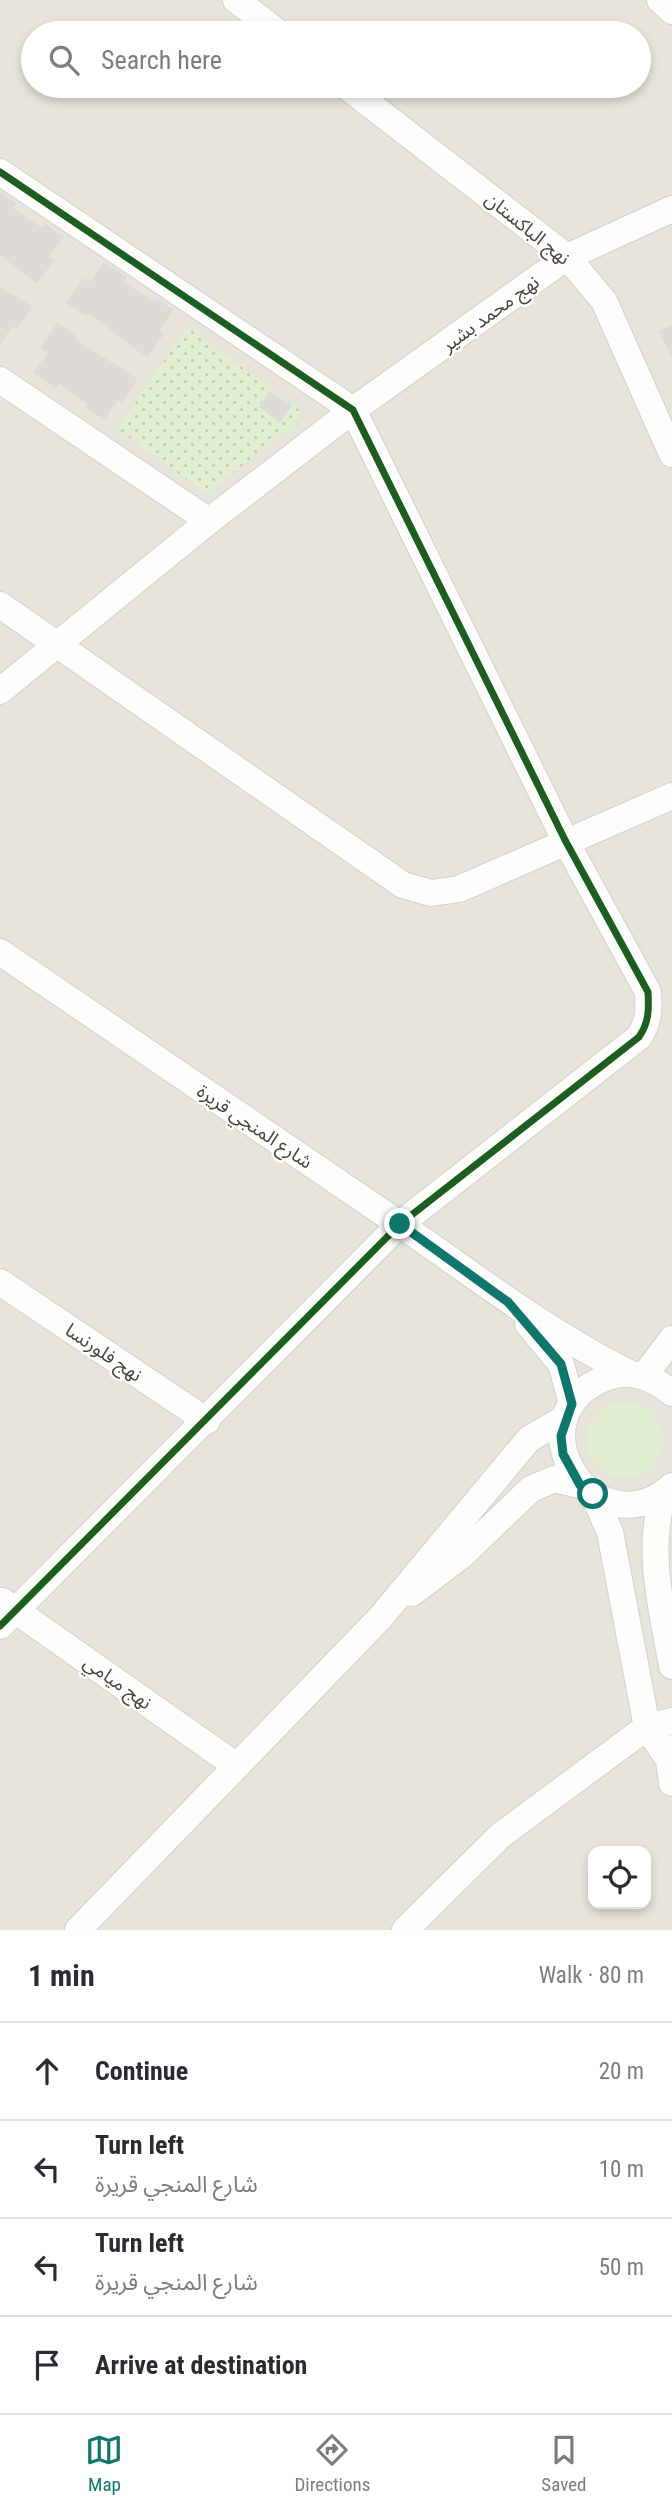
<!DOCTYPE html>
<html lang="en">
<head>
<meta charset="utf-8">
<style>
  body { margin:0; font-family:"Roboto Condensed","Noto Sans Arabic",sans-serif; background:#f2f2f3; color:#2b2b33 }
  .controls { position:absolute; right:21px; bottom:21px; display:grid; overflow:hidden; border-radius:14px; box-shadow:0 4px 10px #0003 }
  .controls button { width:63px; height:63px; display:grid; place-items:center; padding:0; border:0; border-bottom:2px solid #e1e1e2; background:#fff; color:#2b2b33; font:35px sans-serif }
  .stop { position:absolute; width:21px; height:21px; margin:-16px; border:5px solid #0f766e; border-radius:50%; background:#fff }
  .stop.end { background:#0f766e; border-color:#fff; box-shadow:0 2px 7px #0008 }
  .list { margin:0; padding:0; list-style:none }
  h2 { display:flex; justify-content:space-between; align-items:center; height:91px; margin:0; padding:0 28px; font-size:30px }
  h2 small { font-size:23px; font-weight:400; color:#7c7c81 }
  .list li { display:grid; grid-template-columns:46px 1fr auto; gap:21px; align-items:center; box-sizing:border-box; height:98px; padding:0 28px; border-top:2px solid #e1e1e2 }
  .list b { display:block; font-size:26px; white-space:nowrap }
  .list p { margin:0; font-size:23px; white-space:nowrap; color:#7c7c81 }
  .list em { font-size:23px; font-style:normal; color:#7c7c81 }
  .icon { flex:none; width:38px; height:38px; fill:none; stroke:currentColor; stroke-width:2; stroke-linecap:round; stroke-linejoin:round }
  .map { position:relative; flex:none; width:672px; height:1930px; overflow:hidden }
  .search { position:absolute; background:#fff; box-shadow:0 4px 10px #0003; left:21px; right:21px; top:21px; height:77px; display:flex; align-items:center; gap:18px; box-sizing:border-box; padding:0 24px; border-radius:38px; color:#7c7c81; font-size:26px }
  .sheet { height:483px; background:#fff }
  nav { display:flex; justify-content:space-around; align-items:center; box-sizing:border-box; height:98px; border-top:2px solid #e1e1e2; background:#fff; font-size:19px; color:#7c7c81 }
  nav a { display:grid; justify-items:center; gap:4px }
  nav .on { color:#0f766e }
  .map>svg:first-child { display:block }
  .residential { fill:#e7e4dc; fill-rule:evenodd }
  .green { fill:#e1eecf }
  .park { fill:url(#park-dots) }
  .building { fill:#dedbd6 }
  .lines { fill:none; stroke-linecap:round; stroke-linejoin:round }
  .minor-casing { stroke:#d2d0cb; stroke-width:28 }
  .minor { stroke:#fdfdfc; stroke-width:26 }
  .cycleway-casing { stroke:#fff; stroke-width:11 }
  .cycleway { stroke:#1b5e20; stroke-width:7 }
  .route { stroke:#0f766e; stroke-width:9 }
  .labels { text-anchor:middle; stroke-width:5; stroke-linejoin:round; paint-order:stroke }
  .street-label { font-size:19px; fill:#4b4439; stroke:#fff }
</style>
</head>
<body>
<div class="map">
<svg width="672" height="1930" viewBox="0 0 672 1930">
  <defs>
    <pattern id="park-dots" width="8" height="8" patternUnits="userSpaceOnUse" patternTransform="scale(1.75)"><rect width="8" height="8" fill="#e1eecf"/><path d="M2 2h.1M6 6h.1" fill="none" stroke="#c3cdb2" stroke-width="1.8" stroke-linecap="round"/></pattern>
  </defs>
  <rect width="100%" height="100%" fill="#f4f2ee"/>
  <path class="residential" d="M0,0H672V1930H0ZM33,33H639V86H33ZM593,1851H646V1904H593Z"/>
  <path class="green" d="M587 1440a38 38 0 1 1 76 0a38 38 0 1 1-76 0Z"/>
  <path class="park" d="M188,327L301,411L299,421L210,492L201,490L117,429Z"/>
  <path class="building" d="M0,192L17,204L13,208L42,228L45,224L64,237L49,257L54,260L37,284L0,255Z
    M104,262L127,277L124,282L152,301L154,297L174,310L159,331L164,334L147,358L88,313L86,316L66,303L83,278L90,282Z
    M0,287L33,306L17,329L12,326L0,345Z
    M57,323L78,336L75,339L138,379L122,403L118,400L104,420L85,407L87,404L59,384L56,389L33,373L48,353L40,348Z
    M672,325V358L659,331Z
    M270,391L292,406L280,423L259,407Z"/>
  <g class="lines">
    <g class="minor-casing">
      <path id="minor" d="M236,0L279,33
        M660,0L672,11
        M346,86L567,257L604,301L672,454
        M0,172L353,410L565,840L648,992C649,1010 649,1022 639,1037L400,1224L0,1626
        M0,380L209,521
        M0,605L403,885L431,893L459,889L672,796
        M0,691L209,521L353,410L567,257L672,209
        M0,952C132,1042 263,1131 395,1221C473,1274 546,1332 631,1374
        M0,1282L207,1421
        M528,1324L561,1364L572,1403
        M644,1376L672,1339
        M672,1393C655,1378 631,1369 608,1377C507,1414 593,1555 672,1486
        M664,1493C645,1550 662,1608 672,1666
        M593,1494L610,1532L647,1727L669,1760
        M412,1593L461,1556L531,1489L554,1479L580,1485
        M2,1601L235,1765
        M672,1748L669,1760L672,1783
        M78,1930L380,1618L529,1439L565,1418
        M405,1930L501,1835L647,1727L672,1721"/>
    </g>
    <use href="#minor" class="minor"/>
    <g class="cycleway-casing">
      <path id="cycleway" d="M0,172L353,410L565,840L648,992C649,1010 649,1022 639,1037L400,1224L0,1626"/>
    </g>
    <use href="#cycleway" class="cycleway"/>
  </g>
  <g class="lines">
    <path class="route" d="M400,1224L508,1302L561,1364L572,1404L561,1436L563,1454L580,1485L593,1494"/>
  </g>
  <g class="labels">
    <g class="street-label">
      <text transform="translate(528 228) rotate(39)" y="7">نهج الباكستان</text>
      <text transform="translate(490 313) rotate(-36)" y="7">نهج محمد بشير</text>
      <text transform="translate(255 1126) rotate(34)" y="7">شارع المنجي قريرة</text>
      <text transform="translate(104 1352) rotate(34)" y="7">نهج فلورنسا</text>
      <text transform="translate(118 1682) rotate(35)" y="7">نهج ميامي</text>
    </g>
  </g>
</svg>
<div class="controls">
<button><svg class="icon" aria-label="locate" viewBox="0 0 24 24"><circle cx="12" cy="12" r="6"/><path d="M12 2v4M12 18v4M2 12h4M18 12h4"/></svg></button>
</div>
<div class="stop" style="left:593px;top:1494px"></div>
<div class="stop end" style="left:400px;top:1224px"></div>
<div class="search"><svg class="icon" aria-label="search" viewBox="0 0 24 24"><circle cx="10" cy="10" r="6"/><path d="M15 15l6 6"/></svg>Search here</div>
</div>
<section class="sheet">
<h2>1 min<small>Walk · 80 m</small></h2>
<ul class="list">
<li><svg class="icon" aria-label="ahead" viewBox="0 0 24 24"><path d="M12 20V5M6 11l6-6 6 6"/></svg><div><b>Continue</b></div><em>20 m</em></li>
<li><svg class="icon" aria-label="left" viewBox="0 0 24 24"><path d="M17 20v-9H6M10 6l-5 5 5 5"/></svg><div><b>Turn left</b><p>شارع المنجي قريرة</p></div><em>10 m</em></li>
<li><svg class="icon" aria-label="left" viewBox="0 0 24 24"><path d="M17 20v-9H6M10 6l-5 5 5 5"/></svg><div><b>Turn left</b><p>شارع المنجي قريرة</p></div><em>50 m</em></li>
<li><svg class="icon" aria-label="arrive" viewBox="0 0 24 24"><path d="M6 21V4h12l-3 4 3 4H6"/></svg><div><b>Arrive at destination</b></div></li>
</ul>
</section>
<nav>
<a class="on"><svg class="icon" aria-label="map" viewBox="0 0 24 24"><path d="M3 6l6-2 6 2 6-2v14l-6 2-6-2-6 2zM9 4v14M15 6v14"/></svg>Map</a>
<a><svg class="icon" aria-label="directions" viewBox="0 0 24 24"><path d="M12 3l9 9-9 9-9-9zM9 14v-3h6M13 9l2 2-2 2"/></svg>Directions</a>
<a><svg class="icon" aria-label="saved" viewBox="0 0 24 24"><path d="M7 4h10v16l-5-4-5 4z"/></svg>Saved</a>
</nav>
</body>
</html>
